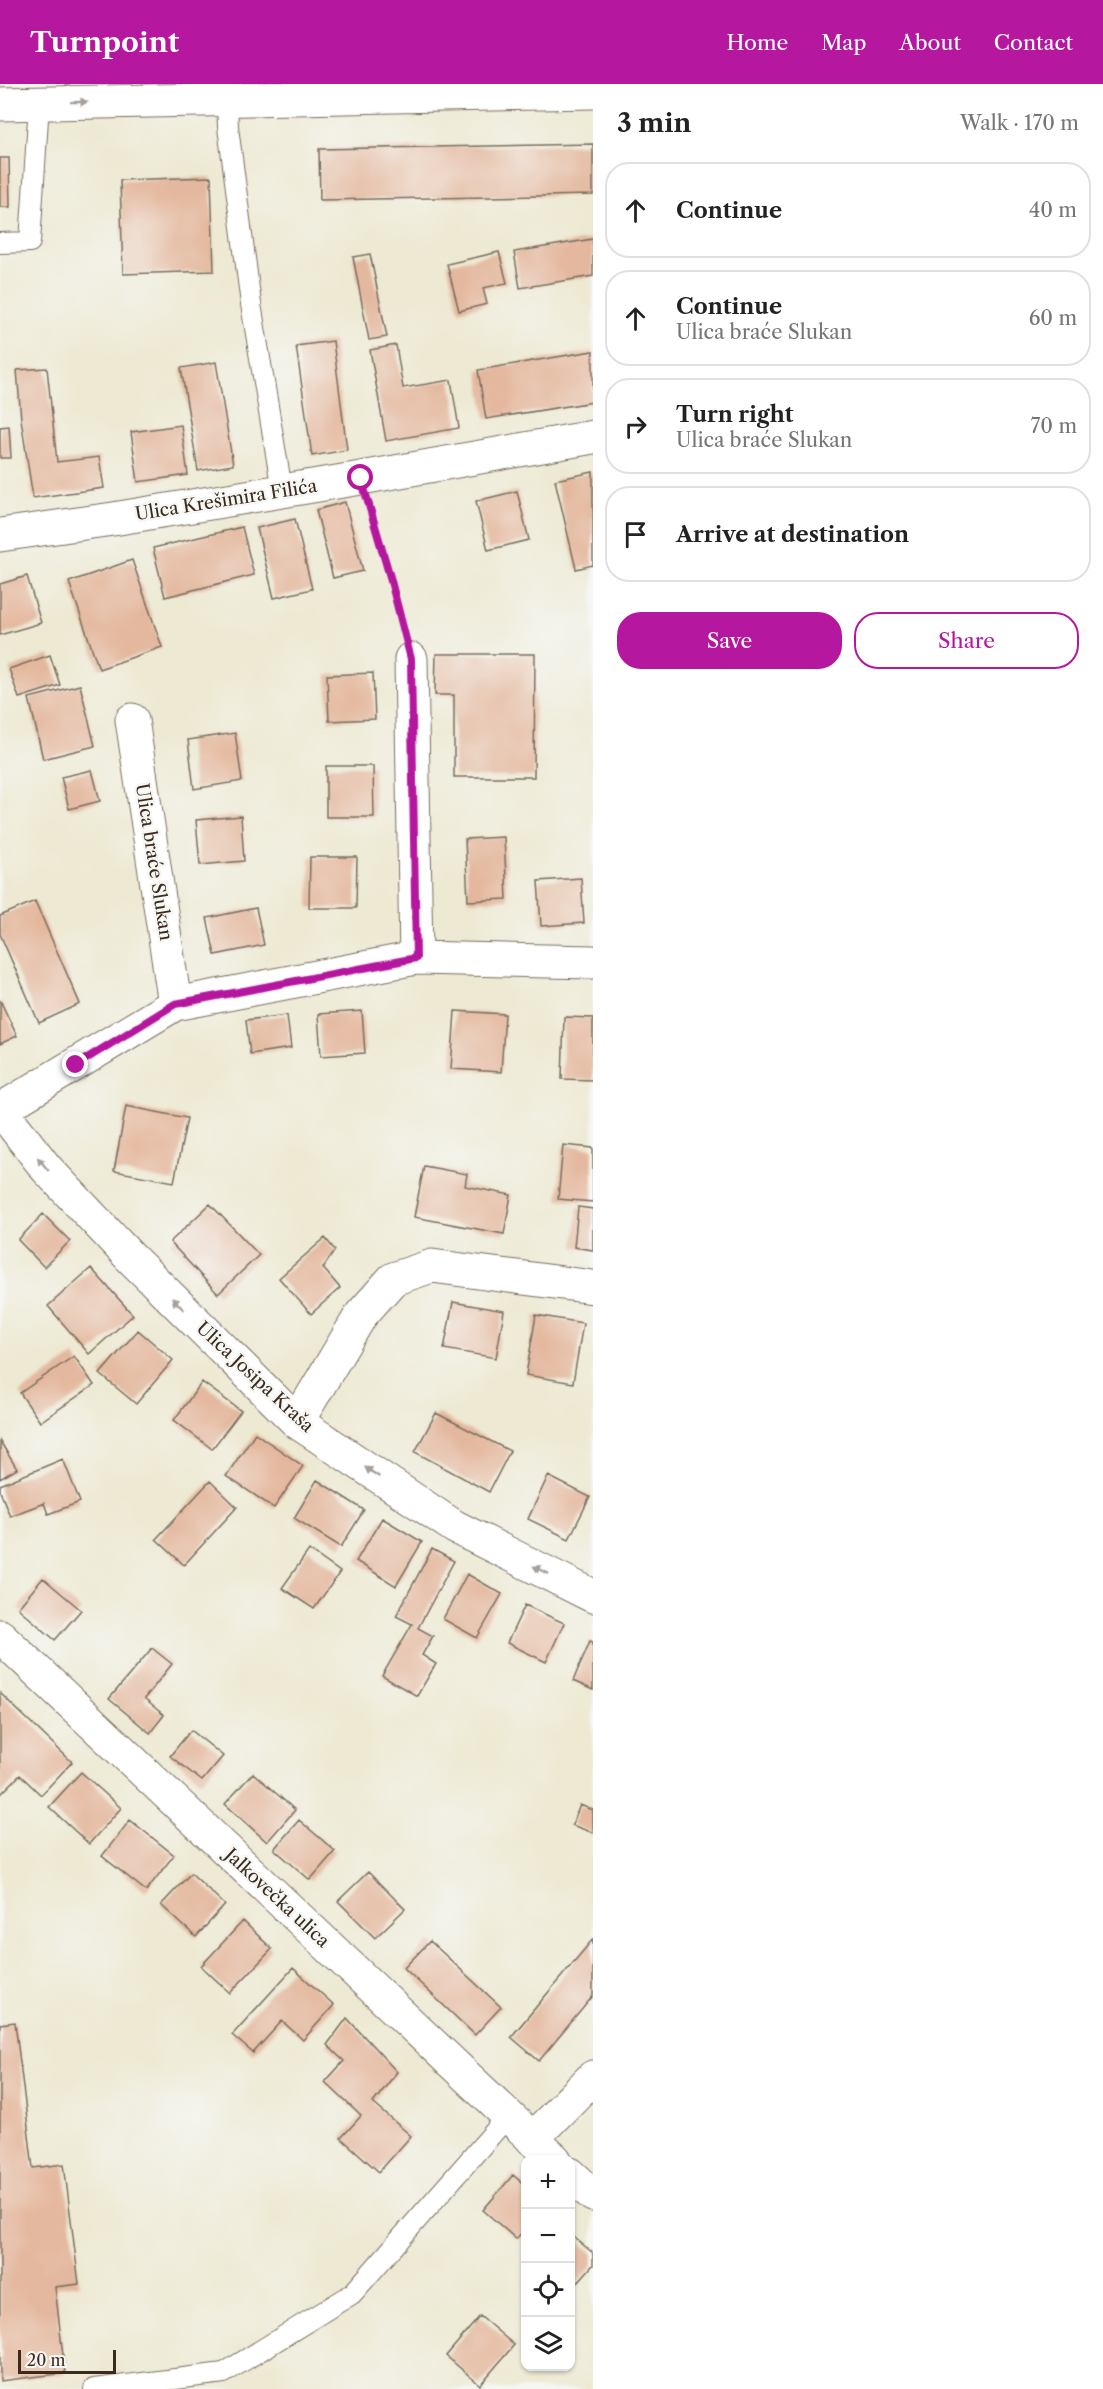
<!DOCTYPE html>
<html lang="en">
<head>
<meta charset="utf-8">
<style>
  body { margin:0; font-family:"Libre Caslon Text",serif; background:#f2f2f2; color:#222 }
  .controls { position:absolute; right:18px; bottom:18px; display:grid; overflow:hidden; border-radius:12px; box-shadow:0 2px 4px #0004 }
  .controls button { width:54px; height:54px; display:grid; place-items:center; padding:0; border:0; border-bottom:2px solid #e0e0e0; background:#fff; color:#222; font:30px sans-serif }
  .scale { position:absolute; left:18px; bottom:15px; width:98px; box-sizing:border-box; padding-left:6px; border:3px solid #3b2a1e; border-top:0; font-size:16px; line-height:21px; white-space:nowrap; color:#3b2a1e; -webkit-text-stroke:4px #f6f6f2; paint-order:stroke }
  .stop { position:absolute; width:18px; height:18px; margin:-14px; border:4px solid #b5179e; border-radius:50%; background:#fff }
  .stop.end { background:#b5179e; border-color:#fff; box-shadow:0 2px 6px #0008 }
  .list { margin:0; padding:0; list-style:none }
  h2 { display:flex; justify-content:space-between; align-items:center; height:78px; margin:0; padding:0 24px; font-size:26px }
  h2 small { font-size:20px; font-weight:400; color:#767676 }
  .list li { display:grid; grid-template-columns:39px 1fr auto; gap:18px; align-items:center; box-sizing:border-box; height:96px; margin:0 12px 12px; padding:0 12px; border:2px solid #e0e0e0; border-radius:24px }
  .list b { display:block; font-size:22px; white-space:nowrap }
  .list p { margin:0; font-size:20px; white-space:nowrap; color:#767676 }
  .list em { font-size:20px; font-style:normal; color:#767676 }
  .actions { display:flex; gap:12px; padding:18px 24px }
  .actions a { flex:1; padding:14px 0; border:2px solid #b5179e; border-radius:24px; text-align:center; font-size:21px; color:#b5179e }
  .actions .main { background:#b5179e; color:#fff }
  .icon { flex:none; width:33px; height:33px; fill:none; stroke:currentColor; stroke-width:2; stroke-linecap:round; stroke-linejoin:round }
  .map { position:relative; flex:none; width:593px; height:2305px; overflow:hidden }
  header { display:flex; align-items:center; gap:36px; box-sizing:border-box; height:84px; padding:0 30px; background:#b5179e; color:#fff }
  header strong { font-size:28px }
  nav { display:flex; gap:33px; margin-inline-start:auto; font-size:21px }
  main { display:flex }
  aside { flex:1; background:#fff }
  .map>svg:first-child { display:block }
  .building { fill:#e4b89e }
  .lines { fill:none; stroke-linecap:round; stroke-linejoin:round }
  .lane-casing { stroke:#796d5d; stroke-width:22 }
  .street-casing { stroke:#796d5d; stroke-width:35 }
  .secondary-casing { stroke:#796d5d; stroke-width:35 }
  .path { stroke:#796d5d; stroke-width:4; stroke-dasharray:1.5 4.5; stroke-linecap:butt }
  .lane { stroke:#fff; stroke-width:20 }
  .street { stroke:#fff; stroke-width:33 }
  .secondary { stroke:#fff; stroke-width:33 }
  .oneway { fill:#a79f9a }
  .route { stroke:#b5179e; stroke-width:8 }
  .labels { text-anchor:middle; stroke-width:5; stroke-linejoin:round; paint-order:stroke }
  .street-label { font-size:18px; fill:#3b2a1e; stroke:#f6f6f2 }
</style>
</head>
<body>
<header>
<strong>Turnpoint</strong>
<nav><a>Home</a><a>Map</a><a>About</a><a>Contact</a></nav>
</header>
<main>
<div class="map">
<svg width="593" height="2305" viewBox="0 0 593 2305">
  <rect width="100%" height="100%" fill="#f6f6f2"/>
  <filter id="ink" filterUnits="userSpaceOnUse"><feTurbulence type="fractalNoise" baseFrequency=".0167" numOctaves="2"/><feDisplacementMap in="SourceGraphic" scale="12" xChannelSelector="R" yChannelSelector="G"/><feConvolveMatrix kernelMatrix="1 2 1 2 8 2 1 2 1" color-interpolation-filters="sRGB"/></filter>
  <filter id="wash" filterUnits="userSpaceOnUse"><feTurbulence type="fractalNoise" baseFrequency=".008" numOctaves="4" result="noise"/><feDisplacementMap in="SourceGraphic" scale="24" xChannelSelector="R" yChannelSelector="G"/><feGaussianBlur stdDeviation="1.35" result="paint"/><feColorMatrix in="noise" values="0 0 0 0 0 0 0 0 0 0 0 0 0 0 0 0 0 1.4 0 .05"/><feComposite in="paint" operator="in"/></filter>
  <g filter="url(#wash)">
    <rect width="100%" height="100%" fill="#ede9d3"/>
    <g id="blocks">
      <path class="building" d="M593,60V111L320,116L319,65Z
        M0,74H9L10,123H0Z
        M211,93L214,187L123,190L120,96Z
        M593,155V192L520,204L514,168Z
        M499,168L507,199L483,204L487,220L459,227L447,180Z
        M370,170L387,253L369,256L353,173Z
        M333,257L347,366L312,372L296,262Z
        M396,261L403,304L451,296L459,344L386,357L370,266Z
        M593,267V318L486,335L478,286Z
        M216,278L233,381L198,387L181,284Z
        M47,284L57,378L99,373L104,404L33,414L21,335L17,286Z
        M181,341L188,391L138,398L131,348Z
        M9,342L11,374H0V343Z
        M593,388V481L576,485L555,396Z
        M517,407L529,456L488,466L476,417Z
        M345,418L363,487L333,494L316,426Z
        M295,435L312,505L274,514L257,444Z
        M242,443L254,491L165,513L153,464Z
        M132,476L162,563L99,585L69,498Z
        M27,492L41,539L0,551V500Z
        M436,570H535L534,693H454V611H435Z
        M50,571L60,601L19,614L9,585Z
        M373,589L375,635L329,637L327,591Z
        M80,601L95,662L43,675L29,614Z
        M235,649L242,697L194,705L188,656Z
        M326,682H373L374,733H326Z
        M92,686L100,717L69,725L61,693Z
        M241,732L244,777L200,781L196,736Z
        M504,753L507,815L468,817L465,755Z
        M310,773H357L356,824H309Z
        M581,794L584,839L541,842L538,797Z
        M35,817L80,920L39,939L0,850V832Z
        M256,824L264,861L215,871L207,834Z
        M0,916L17,952L0,960Z
        M362,927L365,969L321,972L318,930Z
        M455,927L505,930L501,988L451,985Z
        M287,931L291,964L250,970L246,936Z
        M564,933L593,934V996L562,995Z
        M126,1022L187,1034L174,1098L114,1087Z
        M563,1061L593,1064V1118L558,1115Z
        M424,1082L467,1090L465,1102L511,1111L504,1150L414,1133Z
        M210,1120L259,1171L218,1210L170,1158Z
        M578,1123L593,1125V1166L574,1163Z
        M43,1130L70,1157L44,1183L18,1156Z
        M325,1154L335,1166L323,1184L340,1204L311,1230L279,1194Z
        M91,1184L133,1231L89,1270L48,1222Z
        M453,1218L504,1227L496,1274L444,1265Z
        M536,1231L583,1239L573,1299L526,1291Z
        M138,1246L173,1276L136,1320L100,1290Z
        M74,1272L94,1301L40,1338L20,1309Z
        M202,1298L241,1327L212,1365L174,1336Z
        M436,1329L510,1367L489,1408L415,1368Z
        M255,1349L303,1382L274,1424L226,1392Z
        M0,1357L17,1385L0,1395Z
        M63,1375L80,1418L48,1430L44,1419L10,1432L0,1407V1401Z
        M548,1392L590,1413L569,1455L528,1435Z
        M317,1396L364,1426L341,1463L294,1434Z
        M210,1397L237,1423L184,1481L156,1455Z
        M382,1434L422,1458L396,1502L356,1477Z
        M432,1465L454,1477L418,1544L433,1552L422,1571L436,1580L417,1612L382,1592L412,1540L396,1532Z
        M309,1466L340,1488L314,1525L282,1504Z
        M467,1490L502,1510L477,1554L443,1535Z
        M43,1494L81,1526L55,1556L18,1524Z
        M525,1521L564,1539L546,1578L507,1559Z
        M590,1557L593,1558V1606L573,1597Z
        M152,1564L172,1580L144,1615L164,1631L150,1649L109,1615Z
        M0,1609L72,1678L41,1711L20,1691L0,1711Z
        M191,1646L223,1672L202,1697L170,1672Z
        M81,1688L121,1724L89,1760L49,1723Z
        M253,1689L295,1726L267,1758L225,1720Z
        M580,1721L593,1726V1749L572,1741Z
        M130,1736L174,1771L146,1807L102,1772Z
        M299,1736L335,1767L310,1796L274,1765Z
        M368,1788L405,1825L375,1854L338,1817Z
        M191,1789L225,1821L196,1853L161,1821Z
        M243,1837L272,1865L230,1909L201,1882Z
        M593,1855V1912L539,1977L511,1953Z
        M430,1857L501,1923L475,1951L404,1884Z
        M293,1884L334,1921L303,1956L282,1937L253,1969L232,1951Z
        M347,1934L397,1988L373,2019L411,2052L379,2088L341,2054L361,2032L325,1998L344,1977L327,1961Z
        M15,1938L33,2084L64,2080L79,2200L55,2203L65,2289L0,2297V1940Z
        M513,2091L526,2102V2144L516,2155L483,2126Z
        M570,2150L593,2169V2181L570,2207Z
        M480,2232L514,2261L480,2301L446,2272Z"/>
    </g>
  </g>
  <g filter="url(#ink)">
    <use href="#blocks" fill-opacity="0" stroke="#796d5d" stroke-width="1.5"/>
    <g class="lines">
      <g class="lane-casing">
        <path id="lane" d="M227,15L228,43L251,220L282,406
          M0,159L30,158L39,19
          M94,2305L224,2289L352,2210L508,2032"/>
      </g>
      <g class="street-casing">
        <path id="street" d="M0,451L113,435L361,394L593,353
          M411,575L416,874
          M132,636L175,920
          M0,1026L175,920L416,874L593,878
          M1,1026L46,1084L129,1172L297,1338L455,1443L593,1512
          M297,1338L361,1231L393,1195L432,1182L593,1203
          M532,2055L593,1993"/>
      </g>
      <g class="secondary-casing">
        <path id="secondary" d="M0,20L593,8
          M0,1552L555,2076
          M570,2090L593,2111"/>
      </g>
      <path class="path" d="M370,425L404,545"/>
      <use href="#lane" class="lane"/>
      <use href="#street" class="street"/>
      <use href="#secondary" class="secondary"/>
    </g>
    <defs><path id="oneway-solid" d="M-6-.8H1V-3.2L6.5 0L1 3.2V.8H-6Z" transform="scale(1.5)"/></defs>
    <g class="oneway">
      <use href="#oneway-solid" transform="translate(79 18) rotate(-1)"/>
      <use href="#oneway-solid" transform="translate(43 1080) rotate(-129)"/>
      <use href="#oneway-solid" transform="translate(178 1220) rotate(-135)"/>
      <use href="#oneway-solid" transform="translate(372 1388) rotate(-146)"/>
      <use href="#oneway-solid" transform="translate(541 1486) rotate(-154)"/>
    </g>
  </g>
  <g class="lines" filter="url(#ink)">
    <path class="route" d="M76,981L175,920L416,874L411,575L390,493L361,394"/>
  </g>
  <g class="labels">
    <g class="street-label">
      <text transform="translate(226 416) rotate(-9)" y="6">Ulica Krešimira Filića</text>
      <text transform="translate(154 778) rotate(81)" y="6">Ulica braće Slukan</text>
      <text transform="translate(255 1293) rotate(43)" y="6">Ulica Josipa Kraša</text>
      <text transform="translate(277 1814) rotate(43)" y="6">Jalkovečka ulica</text>
    </g>
  </g>
</svg>
<div class="controls">
<button>+</button>
<button>−</button>
<button><svg class="icon" aria-label="locate" viewBox="0 0 24 24"><circle cx="12" cy="12" r="6"/><path d="M12 2v4M12 18v4M2 12h4M18 12h4"/></svg></button>
<button><svg class="icon" aria-label="layers" viewBox="0 0 24 24"><path d="M12 4l9 5-9 5-9-5zM3 14l9 5 9-5"/></svg></button>
</div>
<div class="scale">20 m</div>
<div class="stop" style="left:361px;top:394px"></div>
<div class="stop end" style="left:76px;top:981px"></div>
</div>
<aside>
<h2>3 min<small>Walk · 170 m</small></h2>
<ul class="list">
<li><svg class="icon" aria-label="ahead" viewBox="0 0 24 24"><path d="M12 20V5M6 11l6-6 6 6"/></svg><div><b>Continue</b></div><em>40 m</em></li>
<li><svg class="icon" aria-label="ahead" viewBox="0 0 24 24"><path d="M12 20V5M6 11l6-6 6 6"/></svg><div><b>Continue</b><p>Ulica braće Slukan</p></div><em>60 m</em></li>
<li><svg class="icon" aria-label="right" viewBox="0 0 24 24"><path d="M7 20v-9h11M14 6l5 5-5 5"/></svg><div><b>Turn right</b><p>Ulica braće Slukan</p></div><em>70 m</em></li>
<li><svg class="icon" aria-label="arrive" viewBox="0 0 24 24"><path d="M6 21V4h12l-3 4 3 4H6"/></svg><div><b>Arrive at destination</b></div></li>
</ul>
<div class="actions"><a class="main">Save</a><a>Share</a></div>
</aside>
</main>
</body>
</html>
